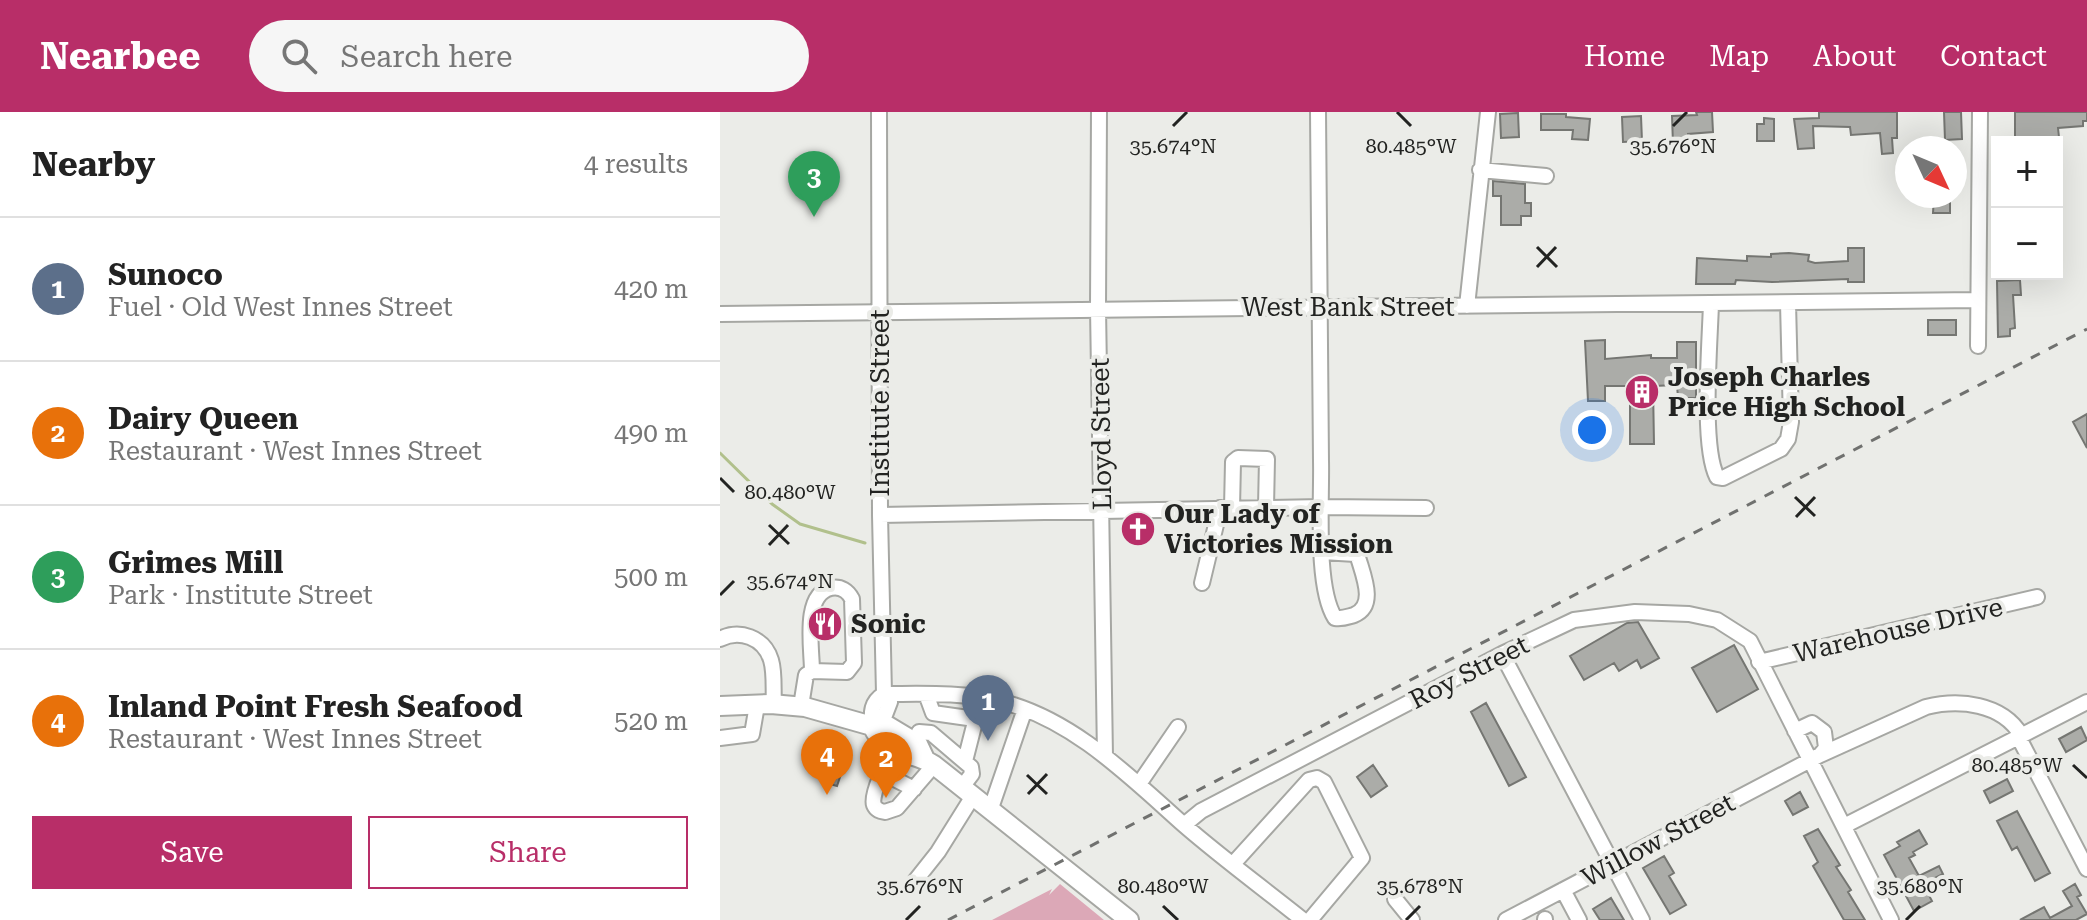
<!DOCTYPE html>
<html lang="en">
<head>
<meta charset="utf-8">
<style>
  body { margin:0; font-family:"Roboto Serif",serif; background:#f6f6f6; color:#222 }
  .controls { position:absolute; right:24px; top:24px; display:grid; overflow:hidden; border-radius:0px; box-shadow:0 8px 32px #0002 }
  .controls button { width:72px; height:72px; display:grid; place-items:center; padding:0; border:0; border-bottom:2px solid #e0e0e0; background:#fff; color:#222; font:40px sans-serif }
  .compass { position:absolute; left:1175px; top:24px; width:72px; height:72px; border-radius:50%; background:#fff; box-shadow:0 8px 32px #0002; rotate:134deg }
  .you { position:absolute; left:872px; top:318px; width:28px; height:28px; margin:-20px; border:6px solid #fff; border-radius:50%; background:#1a73e8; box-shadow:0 0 0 12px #1a73e833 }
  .badge { display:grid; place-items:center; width:52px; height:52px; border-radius:50%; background:#b82e68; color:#fff; font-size:26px; font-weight:700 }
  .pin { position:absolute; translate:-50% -66px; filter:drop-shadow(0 2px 4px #0008) }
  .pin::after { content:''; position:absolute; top:42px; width:28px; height:24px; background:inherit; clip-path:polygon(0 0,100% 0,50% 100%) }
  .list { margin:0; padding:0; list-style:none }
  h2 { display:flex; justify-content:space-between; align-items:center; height:104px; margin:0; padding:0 32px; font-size:34px }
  h2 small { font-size:26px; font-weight:400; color:#767676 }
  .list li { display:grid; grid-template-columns:52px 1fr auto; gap:24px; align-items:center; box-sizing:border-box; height:144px; padding:0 32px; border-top:2px solid #e0e0e0 }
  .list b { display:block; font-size:30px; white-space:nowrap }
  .list p { margin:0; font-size:26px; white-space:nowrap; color:#767676 }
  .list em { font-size:26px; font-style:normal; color:#767676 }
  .actions { display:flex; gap:16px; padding:24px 32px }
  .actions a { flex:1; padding:18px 0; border:2px solid #b82e68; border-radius:0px; text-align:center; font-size:28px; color:#b82e68 }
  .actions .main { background:#b82e68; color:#fff }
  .icon { flex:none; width:44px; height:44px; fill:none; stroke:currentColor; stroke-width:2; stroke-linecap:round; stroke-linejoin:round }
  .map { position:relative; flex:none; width:1367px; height:808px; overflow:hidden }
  header { display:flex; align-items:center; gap:48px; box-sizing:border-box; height:112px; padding:0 40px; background:#b82e68; color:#fff }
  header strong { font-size:38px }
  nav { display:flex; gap:44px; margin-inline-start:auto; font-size:28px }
  .search { width:560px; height:72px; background:#f6f6f6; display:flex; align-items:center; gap:20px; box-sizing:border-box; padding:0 28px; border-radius:44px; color:#767676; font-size:30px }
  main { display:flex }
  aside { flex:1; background:#fff }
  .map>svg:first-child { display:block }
  .green { fill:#dca8b7 }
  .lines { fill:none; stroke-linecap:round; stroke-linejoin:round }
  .stream { stroke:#b1c08c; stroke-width:3 }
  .building { fill:#abaca8; stroke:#757672; stroke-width:2 }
  .minor-casing { stroke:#a6a7a3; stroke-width:18 }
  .major-casing { stroke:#a6a7a3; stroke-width:22 }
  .minor { stroke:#fff; stroke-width:14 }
  .major { stroke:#fff; stroke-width:18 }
  .rail { stroke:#70716f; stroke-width:3; stroke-dasharray:10 10; stroke-linecap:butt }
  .ticks { fill:none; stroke:#222321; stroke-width:3 }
  .labels { text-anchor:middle; stroke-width:8; stroke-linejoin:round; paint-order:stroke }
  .street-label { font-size:26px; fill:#222321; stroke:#ebece8 }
  .poi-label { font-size:26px; font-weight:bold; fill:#222321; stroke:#ebece8; text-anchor:start }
  .ticks-label { font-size:20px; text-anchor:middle; fill:#222321; stroke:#ebece8; stroke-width:8; stroke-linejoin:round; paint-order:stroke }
</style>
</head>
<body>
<header>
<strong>Nearbee</strong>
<div class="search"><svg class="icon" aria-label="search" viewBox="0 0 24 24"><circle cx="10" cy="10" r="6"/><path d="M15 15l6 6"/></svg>Search here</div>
<nav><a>Home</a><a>Map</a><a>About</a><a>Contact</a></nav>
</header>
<main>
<aside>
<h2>Nearby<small>4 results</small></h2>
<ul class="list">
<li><span class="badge" style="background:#5c6f8a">1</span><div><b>Sunoco</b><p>Fuel · Old West Innes Street</p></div><em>420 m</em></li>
<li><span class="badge" style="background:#e8710a">2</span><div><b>Dairy Queen</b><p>Restaurant · West Innes Street</p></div><em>490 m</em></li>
<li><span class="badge" style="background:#2e9e5b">3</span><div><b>Grimes Mill</b><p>Park · Institute Street</p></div><em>500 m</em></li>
<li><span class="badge" style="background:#e8710a">4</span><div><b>Inland Point Fresh Seafood</b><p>Restaurant · West Innes Street</p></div><em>520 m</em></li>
</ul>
<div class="actions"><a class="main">Save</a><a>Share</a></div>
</aside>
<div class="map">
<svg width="1367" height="808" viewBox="0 0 1367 808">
  <rect width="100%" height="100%" fill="#ebece8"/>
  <path class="green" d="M340,772L384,808H272L332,777L329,783Z"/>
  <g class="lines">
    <path class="stream" d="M0,341L52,392L80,412L145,431"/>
  </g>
  <path class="building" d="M976,0H992L993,20L968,22L969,31L953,32L952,4L977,3Z
    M1099,0H1177V26H1172L1173,41L1162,42L1160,21L1131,23L1130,15L1093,14L1094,36L1078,37L1074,7L1099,6Z
    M1224,0H1241L1242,27L1225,28Z
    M1295,0H1367V9H1363V14L1338,16L1339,25L1295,29Z
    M798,1L799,25L781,26L780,2Z
    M821,2H846V5L870,7L868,28L852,27L853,18H821Z
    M921,4L922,29L903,30L902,5Z
    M1044,6L1054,7V29H1037V12H1044Z
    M773,69L805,72V91H811V104H801V113H781V84H773Z
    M1214,84H1230V101H1213Z
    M1128,136H1144V170H1128V167L1052,170L1016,168L1015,172H976L977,146L1027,149V144L1051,145V142L1069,141L1089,143L1088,149L1095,151L1128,149Z
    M1300,168L1301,183H1293L1295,216L1290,217V224L1278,225L1277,169Z
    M1208,208H1236V223H1208Z
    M885,228V247L931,243V246H957V230H976V286H958L957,273L933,274L934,332H910V274H885V289H868L865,229Z
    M1367,302V336L1353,310Z
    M103,497H111V527L100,528Z
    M918,510L939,546L921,556L917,548L899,559L894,551L864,568L850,544L907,511Z
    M1014,533L1038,577L997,600L972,556Z
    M766,591L806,665L789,674L751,600Z
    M1361,615L1367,628L1346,640L1339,627Z
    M110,651L123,656L117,674L103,670Z
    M653,653L667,674L651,685L637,665Z
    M1287,667L1293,679L1270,691L1264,679Z
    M1080,680L1088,695L1073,703L1065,689Z
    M1297,699L1330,761L1315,769L1297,735L1292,738L1277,709Z
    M1098,717L1120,753L1116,755L1131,778L1128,780L1145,808H1124L1093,754L1098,750L1084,724Z
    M1199,718L1207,732L1193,740L1195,743L1189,746L1199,764L1219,754L1223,762L1203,772L1212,789L1194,799L1164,743L1180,734L1177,730Z
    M944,744L954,761L949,764L966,793L950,802L923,756Z
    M1355,772L1361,783L1357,785L1367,802L1356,808H1300L1324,795L1330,806L1352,794L1343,779Z
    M891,786L904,808H880L873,797Z"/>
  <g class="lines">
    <g class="minor-casing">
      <path id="minor" d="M379,0L378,196L385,644
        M598,0C598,116 599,232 601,349C602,387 595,475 615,506C623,507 627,505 634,503C657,494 643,463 638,445L635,442L603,440
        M760,58L826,64
        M991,191C990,230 981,334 997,365L1003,366L1061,337L1068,327L1071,310L1068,191
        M747,194L768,0
        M0,202L1257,188
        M1258,234L1260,0
        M512,396L513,350L518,346L547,347L546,395
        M160,403L602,395L706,396
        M482,471L500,396
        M0,527C19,517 44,525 51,548C55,561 53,578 54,592
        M782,542L922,808
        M1039,550L1317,485
        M164,582C202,582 242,580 279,589C352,606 410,665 464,713C502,746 543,776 583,808
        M206,582L213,601L248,606L262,604L273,588
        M81,594L86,563L92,559C92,537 82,482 111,476C121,474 128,479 132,487L134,551L127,560L92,559
        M152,614L165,603L170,590L164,582L160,403L159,0
        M152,614C151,600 151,590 164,582
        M199,620L211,621L251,655L252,662L242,675
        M1298,624L1367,757
        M0,626L32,622L37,593
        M174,637C168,647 150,683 154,693C156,698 160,699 165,700L177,696L214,653
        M1100,643L1206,595C1239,587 1282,591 1301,623
        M245,649L256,606
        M163,661L194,677
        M419,672L458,615
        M270,699L305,597
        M464,713L481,699L782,542L854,508L915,500L969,502L997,508L1030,529L1171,808
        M1124,714L1367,590
        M513,752L589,668L597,666L604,670L642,746L590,808
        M195,769L218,740L253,684
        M843,778L859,808
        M675,787L692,808
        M825,807V808
        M786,808L1100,643L1106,636L1104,620L1092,611L1075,619"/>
    </g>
    <g class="major-casing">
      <path id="major" d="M0,594L51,592L85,595L152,614H168L198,632L205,647
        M152,614C167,645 191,638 214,653L409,808"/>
    </g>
    <use href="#minor" class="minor"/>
    <use href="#major" class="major"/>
    <path class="rail" d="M228,808L1367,217"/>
  </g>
  <path class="ticks" d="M677,0L691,14M453,14L467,0M953,14L967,0M817,135L837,155M817,155L836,135M0,366L14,380M1075,385L1095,404M1076,405L1095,385M49,413L69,432M49,433L68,413M0,483L14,469M1353,653L1367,666M307,663L327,682M308,682L327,662M443,794L458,808M186,808L200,794M686,808L700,794M1186,808L1200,794"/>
  <defs>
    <g id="building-disc" transform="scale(1.8)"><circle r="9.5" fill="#b82e68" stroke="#ebece8"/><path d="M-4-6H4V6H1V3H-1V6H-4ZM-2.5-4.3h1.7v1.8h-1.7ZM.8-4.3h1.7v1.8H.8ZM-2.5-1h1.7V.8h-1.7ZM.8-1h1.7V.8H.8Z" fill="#fff"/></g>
    <g id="church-disc" transform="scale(1.8)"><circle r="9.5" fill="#b82e68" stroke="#ebece8"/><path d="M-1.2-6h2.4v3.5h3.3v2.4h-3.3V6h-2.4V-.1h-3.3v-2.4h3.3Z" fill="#fff"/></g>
    <g id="restaurant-disc" transform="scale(1.8)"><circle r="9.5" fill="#b82e68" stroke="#ebece8"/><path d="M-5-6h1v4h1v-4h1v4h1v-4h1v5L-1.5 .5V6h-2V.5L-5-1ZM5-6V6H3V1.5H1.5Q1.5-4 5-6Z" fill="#fff"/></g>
  </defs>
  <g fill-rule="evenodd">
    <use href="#building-disc" x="922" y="280"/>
    <use href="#church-disc" x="418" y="417"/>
    <use href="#restaurant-disc" x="105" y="512"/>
  </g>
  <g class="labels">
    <g class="street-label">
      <text x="628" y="204">West Bank Street</text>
      <text transform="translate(160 291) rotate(-90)" y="9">Institute Street</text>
      <text transform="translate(381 322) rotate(-91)" y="9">Lloyd Street</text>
      <text transform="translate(1178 518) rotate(-13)" y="9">Warehouse Drive</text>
      <text transform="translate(749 560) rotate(-27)" y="9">Roy Street</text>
      <text transform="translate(938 728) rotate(-28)" y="9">Willow Street</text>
    </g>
    <g class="poi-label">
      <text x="948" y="274">Joseph Charles<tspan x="948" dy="30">Price High School</tspan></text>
      <text x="444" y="411">Our Lady of<tspan x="444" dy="30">Victories Mission</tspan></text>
      <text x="131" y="521">Sonic</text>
    </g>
  </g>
  <g class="ticks-label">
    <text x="691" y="41">80.485°W</text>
    <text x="453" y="41">35.674°N</text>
    <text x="953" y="41">35.676°N</text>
    <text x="70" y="387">80.480°W</text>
    <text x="70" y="476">35.674°N</text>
    <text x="1297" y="660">80.485°W</text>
    <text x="200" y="781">35.676°N</text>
    <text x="700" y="781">35.678°N</text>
    <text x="1200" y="781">35.680°N</text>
    <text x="443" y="781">80.480°W</text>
  </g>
</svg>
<div class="controls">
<button>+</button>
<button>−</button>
</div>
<svg class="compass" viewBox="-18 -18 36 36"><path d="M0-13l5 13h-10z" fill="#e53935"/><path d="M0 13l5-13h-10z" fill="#767676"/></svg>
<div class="you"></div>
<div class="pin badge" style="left:268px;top:629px;background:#5c6f8a">1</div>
<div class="pin badge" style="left:166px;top:686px;background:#e8710a">2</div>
<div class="pin badge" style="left:94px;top:105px;background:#2e9e5b">3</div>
<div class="pin badge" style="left:107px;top:683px;background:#e8710a">4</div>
</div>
</main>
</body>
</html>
